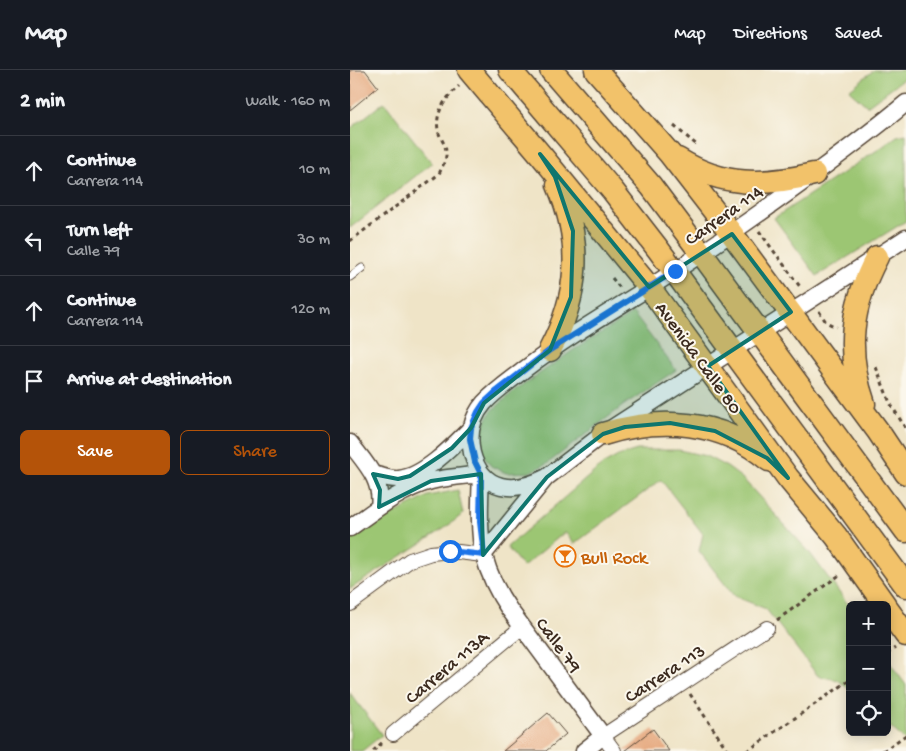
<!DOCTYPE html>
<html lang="en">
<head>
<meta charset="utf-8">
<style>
  body { margin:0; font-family:"Gochi Hand",sans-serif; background:#20242c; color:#f1f3f6 }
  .controls { position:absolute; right:15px; bottom:15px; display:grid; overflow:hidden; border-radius:8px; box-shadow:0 2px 12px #0003 }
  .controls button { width:45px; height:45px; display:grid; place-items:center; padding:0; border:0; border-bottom:1px solid #363941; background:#171b24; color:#f1f3f6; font:25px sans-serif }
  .stop { position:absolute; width:15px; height:15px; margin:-11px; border:4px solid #1a73e8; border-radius:50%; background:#fff }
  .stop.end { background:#1a73e8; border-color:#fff; box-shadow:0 1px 5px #0008 }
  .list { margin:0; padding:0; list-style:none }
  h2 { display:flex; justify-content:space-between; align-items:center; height:65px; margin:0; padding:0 20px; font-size:21px }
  h2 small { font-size:16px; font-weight:400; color:#9ea1a6 }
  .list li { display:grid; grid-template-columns:32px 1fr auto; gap:15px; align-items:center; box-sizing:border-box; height:70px; padding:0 20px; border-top:1px solid #363941 }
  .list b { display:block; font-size:19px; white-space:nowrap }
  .list p { margin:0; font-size:16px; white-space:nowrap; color:#9ea1a6 }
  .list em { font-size:16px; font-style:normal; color:#9ea1a6 }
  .actions { display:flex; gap:10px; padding:15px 20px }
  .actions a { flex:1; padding:11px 0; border:1px solid #b45309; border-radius:8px; text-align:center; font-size:18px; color:#b45309 }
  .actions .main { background:#b45309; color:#fff }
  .icon { flex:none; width:28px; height:28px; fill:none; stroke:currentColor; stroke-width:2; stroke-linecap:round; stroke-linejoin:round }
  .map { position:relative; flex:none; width:556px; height:681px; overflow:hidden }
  header { display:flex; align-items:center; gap:30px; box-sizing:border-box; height:70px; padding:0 25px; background:#171b24; border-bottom:1px solid #363941 }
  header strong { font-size:24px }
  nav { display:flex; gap:28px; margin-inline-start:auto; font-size:18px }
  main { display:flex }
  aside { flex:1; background:#171b24 }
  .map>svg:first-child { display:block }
  .green { fill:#9cc673; stroke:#6c7848 }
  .building { fill:#e6aa81 }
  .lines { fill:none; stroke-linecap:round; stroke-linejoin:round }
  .service-casing { stroke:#564637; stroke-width:9 }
  .minor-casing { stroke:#564637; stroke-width:16 }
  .tertiary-casing { stroke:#564637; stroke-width:19 }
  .trunk-casing { stroke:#564637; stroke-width:25 }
  .path { stroke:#564637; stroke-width:3; stroke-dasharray:4 4; stroke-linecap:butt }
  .service { stroke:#fff; stroke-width:7 }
  .minor { stroke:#fff; stroke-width:14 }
  .tertiary { stroke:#fff; stroke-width:16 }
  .trunk { stroke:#f2c26a; stroke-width:22 }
  .route { stroke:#1a73e8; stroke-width:6 }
  .marked { fill:#0f766e; fill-opacity:0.2; stroke:#0f766e; stroke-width:4; stroke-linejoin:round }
  .labels { text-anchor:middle; stroke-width:4; stroke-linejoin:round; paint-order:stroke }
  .street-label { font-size:19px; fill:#3b2a1e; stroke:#fbf7ec }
  .food-label { font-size:19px; fill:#c56008; stroke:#fbf7ec; text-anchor:start }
</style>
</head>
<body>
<header>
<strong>Map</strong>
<nav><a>Map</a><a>Directions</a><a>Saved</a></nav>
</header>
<main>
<aside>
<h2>2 min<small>Walk · 160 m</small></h2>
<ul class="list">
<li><svg class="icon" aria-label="ahead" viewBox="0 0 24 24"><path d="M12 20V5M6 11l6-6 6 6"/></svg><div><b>Continue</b><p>Carrera 114</p></div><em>10 m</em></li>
<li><svg class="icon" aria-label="left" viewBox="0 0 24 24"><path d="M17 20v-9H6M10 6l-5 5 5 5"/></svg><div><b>Turn left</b><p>Calle 79</p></div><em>30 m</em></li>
<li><svg class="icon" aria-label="ahead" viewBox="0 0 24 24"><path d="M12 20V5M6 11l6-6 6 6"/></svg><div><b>Continue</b><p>Carrera 114</p></div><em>120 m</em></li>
<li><svg class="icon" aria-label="arrive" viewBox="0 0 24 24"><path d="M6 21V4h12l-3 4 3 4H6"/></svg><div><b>Arrive at destination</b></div></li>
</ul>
<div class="actions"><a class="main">Save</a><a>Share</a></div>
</aside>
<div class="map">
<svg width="556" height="681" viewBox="0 0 556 681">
  <rect width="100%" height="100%" fill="#fbf7ec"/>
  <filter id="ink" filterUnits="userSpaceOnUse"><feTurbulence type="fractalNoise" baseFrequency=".02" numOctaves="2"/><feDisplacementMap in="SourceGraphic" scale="10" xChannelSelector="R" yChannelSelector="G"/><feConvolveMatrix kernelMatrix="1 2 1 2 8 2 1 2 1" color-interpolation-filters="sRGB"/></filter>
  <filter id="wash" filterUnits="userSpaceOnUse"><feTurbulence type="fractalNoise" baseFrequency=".0096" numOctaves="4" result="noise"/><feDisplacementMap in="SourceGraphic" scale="20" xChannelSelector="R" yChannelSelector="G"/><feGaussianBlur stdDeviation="1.12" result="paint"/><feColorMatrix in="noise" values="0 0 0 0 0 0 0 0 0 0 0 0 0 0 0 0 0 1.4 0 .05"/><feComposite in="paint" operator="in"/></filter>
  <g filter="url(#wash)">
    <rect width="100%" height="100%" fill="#efe4c7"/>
    <path class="green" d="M524,0H556V7L517,36L499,20Z
      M34,32L82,93L0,158V59Z
      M556,64V151L467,206L424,148L532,77L547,66Z
      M283,243L326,300L274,335L198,393L180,402L156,403L141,396L132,383V368L133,356L141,342L162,323L222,281Z
      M287,380H329L356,386L377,397L392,408L405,422L460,483L500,537V620L488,610L468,606L416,539L384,526L349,481L353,464L311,410L224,474L215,462L173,497L157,477L252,395L268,386Z
      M108,420L113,444L95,458L0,519V470L17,458L78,426Z
      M537,589L556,615V671L537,654Z
      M0,623L32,665L12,681H0Z"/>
    <g id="blocks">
      <path class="building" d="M0,0H15L28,17L0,40Z
        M198,643L216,664L196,681H153Z
        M303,659L319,681H274Z"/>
    </g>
  </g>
  <g filter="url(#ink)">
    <use href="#blocks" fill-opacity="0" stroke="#564637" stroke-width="1"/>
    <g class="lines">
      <g class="service-casing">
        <path id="service" d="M0,207L12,198"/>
      </g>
      <g class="minor-casing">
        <path id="minor" d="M0,534L60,490L81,483L100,481L133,485
          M43,664L172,557
          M264,681L253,666L417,558"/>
      </g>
      <g class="tertiary-casing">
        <path id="tertiary" d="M556,33C524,60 491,84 457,109C409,144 361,178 311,210C265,239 218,266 175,299C161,310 146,320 134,333C122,347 118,365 122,383C132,422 165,424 197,407L253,364L556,168
          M0,373C15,393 33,410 29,437
          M23,404C32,406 40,410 49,409C75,406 104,375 121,358
          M131,404C130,427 128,464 134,486C139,504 148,523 159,539L253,666L234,681
          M0,458C25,440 51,419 81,411C97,407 114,406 131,404
          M133,485L195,409"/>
      </g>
      <g class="trunk-casing">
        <path id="trunk" d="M119,0L190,84L299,217L438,408L486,466L535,535
          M160,0L263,121L308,179L556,516
          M201,0L301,116L352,184L556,461
          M246,0L320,84L382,164L528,361L556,403
          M328,89C373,117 414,116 464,104
          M200,280C229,225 233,173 208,115
          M514,334C495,280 501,236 527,187
          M253,364C310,346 372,350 419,390
          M537,539L556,565"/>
      </g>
      <path class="path" d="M324,56L348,76
        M409,161L451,218
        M0,171L89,104C92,97 97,89 96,82C96,74 89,67 88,60C85,41 96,28 109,16
        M262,208L270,218
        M469,241L476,252L486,257
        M526,297L540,333L556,359
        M427,550L491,504
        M537,584L545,578
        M340,624L378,681
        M23,681L33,672
        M397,681L500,610
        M533,681L556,665"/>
      <use href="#service" class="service"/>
      <use href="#minor" class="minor"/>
      <use href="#tertiary" class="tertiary"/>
      <use href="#trunk" class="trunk"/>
    </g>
  </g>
  <g class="lines" filter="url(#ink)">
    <path class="route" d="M100,481L134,485L130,452L131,404L125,392L120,369L121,358L128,342L134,333L147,321L200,280L325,201"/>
  </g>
  <path class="marked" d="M190,84L299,217L382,164L441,242L358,296L438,408L417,388L365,361L320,353L275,357L253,364L197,407L133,485L131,404L81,411L29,437L30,420L23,404L48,409L60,406L102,378L121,358L134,333L200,280L221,227L223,161L205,107Z"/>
  <defs>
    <g id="bar-ring" transform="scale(1.125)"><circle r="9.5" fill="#fbf7ec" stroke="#e8710a" stroke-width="1.5"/><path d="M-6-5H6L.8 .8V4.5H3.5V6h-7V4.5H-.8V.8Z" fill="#e8710a"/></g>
  </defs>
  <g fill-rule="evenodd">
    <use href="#bar-ring" x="215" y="486"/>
  </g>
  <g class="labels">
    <g class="street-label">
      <text transform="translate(373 144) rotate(-35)" y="7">Carrera 114</text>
      <text transform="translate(350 287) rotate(54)" y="7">Avenida Calle 80</text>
      <text transform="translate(210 574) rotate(53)" y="7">Calle 79</text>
      <text transform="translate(96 596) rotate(-40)" y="7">Carrera 113A</text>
      <text transform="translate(314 602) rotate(-33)" y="7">Carrera 113</text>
    </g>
    <g class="food-label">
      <text x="231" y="493">Bull Rock</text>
    </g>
  </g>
</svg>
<div class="controls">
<button>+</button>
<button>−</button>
<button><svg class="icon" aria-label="locate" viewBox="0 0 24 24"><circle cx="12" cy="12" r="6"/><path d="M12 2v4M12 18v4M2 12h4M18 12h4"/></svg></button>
</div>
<div class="stop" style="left:100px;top:481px"></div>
<div class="stop end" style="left:325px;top:201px"></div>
</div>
</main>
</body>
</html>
